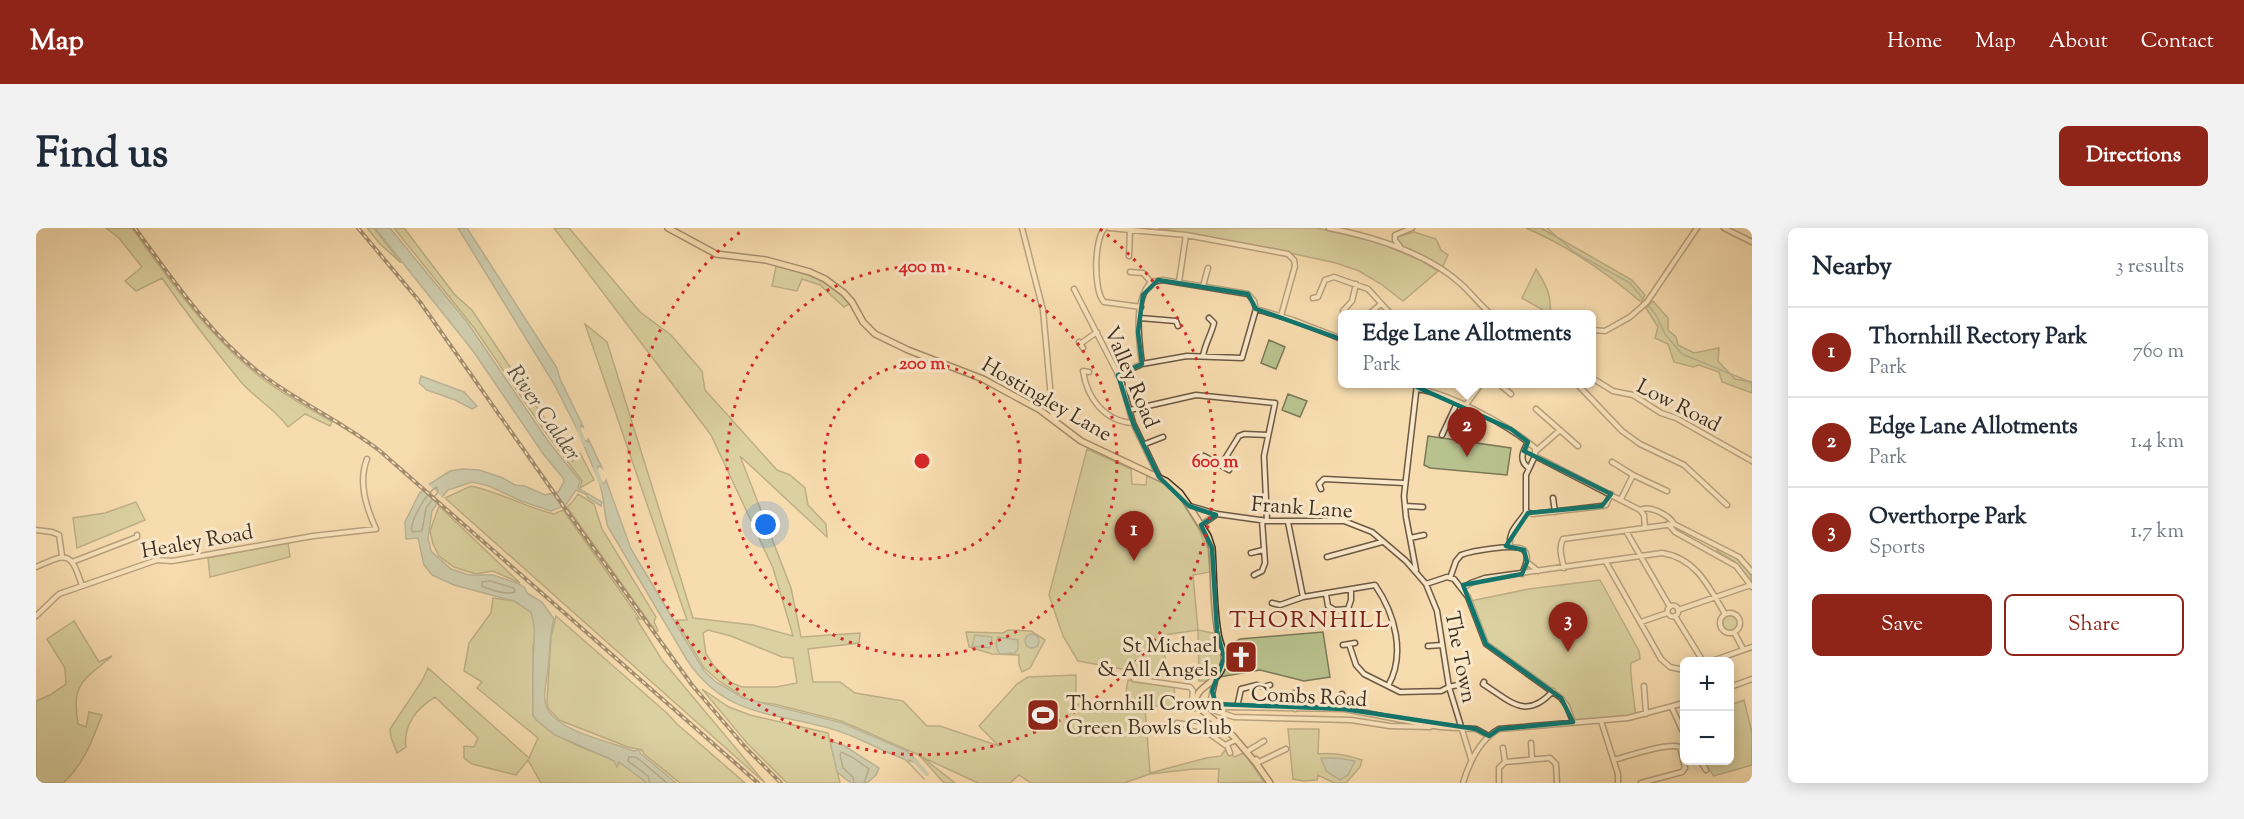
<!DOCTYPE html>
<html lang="en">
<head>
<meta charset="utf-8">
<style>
  body { margin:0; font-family:"Sorts Mill Goudy",serif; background:#f2f2f3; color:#1f2937 }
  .controls { position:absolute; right:18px; bottom:18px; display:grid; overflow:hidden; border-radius:9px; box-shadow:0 3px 15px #0003 }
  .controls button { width:54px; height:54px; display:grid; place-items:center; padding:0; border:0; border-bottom:2px solid #e0e1e3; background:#fff; color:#1f2937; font:30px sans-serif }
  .you { position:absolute; left:730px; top:297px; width:21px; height:21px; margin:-15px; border:4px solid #fff; border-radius:50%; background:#1a73e8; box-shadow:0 0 0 9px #1a73e833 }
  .badge { display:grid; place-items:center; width:39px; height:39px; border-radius:50%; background:#8f2418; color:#fff; font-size:20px; font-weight:700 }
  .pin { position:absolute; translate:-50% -50px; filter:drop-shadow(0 2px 3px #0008) }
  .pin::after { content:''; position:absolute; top:32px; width:21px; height:18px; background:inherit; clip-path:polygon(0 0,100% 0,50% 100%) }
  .popup { position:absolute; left:1302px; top:82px; width:258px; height:78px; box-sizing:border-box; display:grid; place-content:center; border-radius:9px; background:#fff; filter:drop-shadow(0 2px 4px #0005); font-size:20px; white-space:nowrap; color:#747a83 }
  .popup b { font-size:22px; color:#1f2937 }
  .popup::after { content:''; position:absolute; left:50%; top:100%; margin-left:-12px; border:12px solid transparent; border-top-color:#fff }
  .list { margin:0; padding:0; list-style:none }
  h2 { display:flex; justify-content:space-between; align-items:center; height:78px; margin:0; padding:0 24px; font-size:26px }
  h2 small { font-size:20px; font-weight:400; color:#747a83 }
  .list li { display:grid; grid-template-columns:39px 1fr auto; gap:18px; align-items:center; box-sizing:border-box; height:90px; padding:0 24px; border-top:2px solid #e0e1e3 }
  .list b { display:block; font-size:22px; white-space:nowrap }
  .list p { margin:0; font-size:20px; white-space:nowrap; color:#747a83 }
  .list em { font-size:20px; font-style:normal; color:#747a83 }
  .actions { display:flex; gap:12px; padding:18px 24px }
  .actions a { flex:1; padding:14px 0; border:2px solid #8f2418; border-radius:9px; text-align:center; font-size:21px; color:#8f2418 }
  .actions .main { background:#8f2418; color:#fff }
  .map { position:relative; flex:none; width:1716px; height:555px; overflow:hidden; border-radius:9px }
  header { display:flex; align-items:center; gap:36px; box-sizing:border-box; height:84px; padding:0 30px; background:#8f2418; color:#fff }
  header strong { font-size:28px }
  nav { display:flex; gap:33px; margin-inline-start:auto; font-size:21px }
  .intro { display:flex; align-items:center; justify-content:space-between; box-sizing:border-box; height:144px; padding:0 36px }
  h1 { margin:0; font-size:42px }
  .button { padding:15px 27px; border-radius:9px; background:#8f2418; color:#fff; font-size:21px; font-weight:700 }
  main { display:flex; gap:36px; padding:0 36px }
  aside { flex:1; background:#fff; border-radius:9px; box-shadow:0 3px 15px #0003 }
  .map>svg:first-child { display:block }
  .green { fill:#b8c28e; stroke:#7b7857; stroke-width:1.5; fill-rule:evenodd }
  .water { fill:#9dbbad; stroke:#778375; stroke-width:1.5 }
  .pier { fill:#f7dcaf }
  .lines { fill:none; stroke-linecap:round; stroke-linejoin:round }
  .shore { stroke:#6e7566; stroke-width:1.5 }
  .stream { stroke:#778375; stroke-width:1.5 }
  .canal { stroke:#9dbbad; stroke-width:4 }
  .minor-casing { stroke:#6c5a44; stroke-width:7 }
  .major-casing { stroke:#3e2f20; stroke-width:8 }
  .minor { stroke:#fae8cb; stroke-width:4 }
  .major { stroke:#f7dcaf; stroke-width:5 }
  .rail-casing { stroke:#3e2f20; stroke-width:4 }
  .rail { stroke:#fae8cb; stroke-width:1.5; stroke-dasharray:4.5; stroke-linecap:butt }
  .marked { fill:none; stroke:#0f766e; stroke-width:4.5; stroke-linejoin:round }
  .ring { fill:none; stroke:#d62828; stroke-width:3; stroke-dasharray:3 6 }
  .labels { text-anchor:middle; stroke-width:6; stroke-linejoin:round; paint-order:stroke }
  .street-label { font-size:21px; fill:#3e2f20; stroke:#fae8cb }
  .poi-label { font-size:21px; fill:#3e2f20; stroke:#fae8cb; text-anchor:end }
  .water-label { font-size:22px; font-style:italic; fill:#565243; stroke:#fae8cb }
  .quarter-label { font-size:24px; letter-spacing:1.5px; fill:#7a1f14; stroke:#fae8cb }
  .centre { fill:#d62828; stroke:#fae8cb; stroke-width:3 }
  .ring-label { font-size:18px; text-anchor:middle; font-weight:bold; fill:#d62828; stroke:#fae8cb; stroke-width:6; stroke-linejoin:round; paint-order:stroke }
</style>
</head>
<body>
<header>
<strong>Map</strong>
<nav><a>Home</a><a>Map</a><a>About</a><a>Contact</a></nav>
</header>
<div class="intro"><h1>Find us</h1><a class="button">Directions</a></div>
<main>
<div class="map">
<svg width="1716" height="555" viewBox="0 0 1716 555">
  <rect width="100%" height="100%" fill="#f7dcaf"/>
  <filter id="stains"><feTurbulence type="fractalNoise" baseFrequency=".00333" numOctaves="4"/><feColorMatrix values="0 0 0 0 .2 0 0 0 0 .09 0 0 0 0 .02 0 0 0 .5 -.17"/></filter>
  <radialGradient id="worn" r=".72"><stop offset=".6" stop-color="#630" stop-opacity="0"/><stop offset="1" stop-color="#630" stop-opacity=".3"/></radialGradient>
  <path class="green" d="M70,0H96C133,52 169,103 218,144C242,164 270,178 296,194L294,198L269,186L252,199C239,181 220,171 205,154C177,120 151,86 126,50L100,63L89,53L106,39L83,10Z
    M331,0H338L365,35L344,16Z
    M358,0H368L419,67L436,82L537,233L544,225L558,252L544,260L546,253L510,205L439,101Z
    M518,0H533L604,84L635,107L666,143L669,162L741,242L754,247L769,260L772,277L790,296L791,309L704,228L755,360L765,409L824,405L823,415L772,421L777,454H804L819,465L867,473L891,498H904L963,518L943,498L981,456L992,449L1040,447V473L1033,476L1109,479L1114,545L1170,530L1185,528L1191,519L1198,529L1208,525L1228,554L1182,555L1183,541H1158L1114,546L1088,555H995L983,547L974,555H942L886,529L919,555H908L883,527L824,501L805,493L738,476L718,474L703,468V466L683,453L668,440L640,392H651L549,96L571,114L657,390L717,397L757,408L737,340L675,207ZM672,402L695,408L746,429L757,430L761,455L740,459H706L694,454L678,438L670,426L667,405Z
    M1122,0H1281L1341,14L1386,33L1402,43L1367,73L1345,56L1323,43L1300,35L1231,20Z
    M1490,0H1505L1596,52L1609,67L1605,74C1571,45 1532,18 1490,0Z
    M1378,4L1400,11L1405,22L1412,27L1406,40C1400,36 1395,32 1388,29C1377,23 1364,23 1361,9Z
    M740,38C769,45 794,52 813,76L808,79L784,57L766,51L761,63L736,58Z
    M1500,41C1510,57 1516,67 1514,86L1486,70Z
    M1617,73L1632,90V102L1640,109L1642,117L1658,125L1683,120L1682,133L1699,151L1716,154V165L1686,154L1683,144L1663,137L1657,139L1638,134L1632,116L1619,110L1622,99L1610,80Z
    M1233,112L1249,119L1240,141L1225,135Z
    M1252,166L1271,173L1264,189L1246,182Z
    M1392,208L1475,220L1471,247L1394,240L1388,237Z
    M1051,221L1095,241L1096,256L1110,257L1111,247L1129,255L1142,268L1161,298L1172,321L1174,344L1157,347L1162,402L1181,406L1186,433L1172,453H1163L1162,402L1128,407L1130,449L1042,433L1027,408L1013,367Z
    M435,258C464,264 489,279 518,286L527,282L604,391L600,390L626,432L729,555L409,270Z
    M542,266L558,276L566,301L620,389L618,394L622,403L620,404L531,279L537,273Z
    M100,274L109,292L41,320L37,290L69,285Z
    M403,278L484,355L457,343L440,346L418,339L403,328L397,316L394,303Z
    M252,315L254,329L174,349L172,330Z
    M1681,320C1696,326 1716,337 1716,355L1699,334L1681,323Z
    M1564,352L1603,423L1604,431L1595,435C1593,441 1599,479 1600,489L1537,494L1525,470L1450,416L1434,373L1493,361Z
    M457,370L478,373L494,382L496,386L500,399L497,418V487C517,512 555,522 584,535C594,539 602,548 611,555H505L492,532L480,547L436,536L428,530V518L438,519L442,510L399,469C381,480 367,497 370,519L361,525L355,509L354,501L386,453L392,440L493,530L502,510L441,460L446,454L428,443L433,415L455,385Z
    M1684 395a10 10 0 1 1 20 0a10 10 0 1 1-20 0Z
    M520,388L632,486L641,496L709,555H644L608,526L606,522L592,519L523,492L512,480L511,473L515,409Z
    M38,393L63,434L76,428C47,453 35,455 42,496L50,499L53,484L66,487C56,513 48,536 27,555H0V473L14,467L30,456L29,440L11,411Z
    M972,402L995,403L1009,412L994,440L986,444L983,436V427L956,426L933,419L930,404L967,405Z
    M1287,404L1294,449L1268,453L1224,442L1183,449L1189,420L1204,411Z
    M1092,452L1138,458L1140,479L1088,476Z
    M666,461L693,479L714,487L792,505L804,555H751L711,515Z
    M1708,472L1716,505V537L1678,548L1666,533L1694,532V477Z
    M1252,501H1283L1282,526C1297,524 1312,527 1326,532L1324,539L1310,555H1298L1282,547L1281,552L1268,553L1257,551Z"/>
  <path class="water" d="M339,0H354L431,94L512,213L544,253L542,260L566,274L565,278L551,269V267L540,262L530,277L515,283L485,273L453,258L436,254L412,262L406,269L396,283L392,310L395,323L415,341L433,347H457L483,356L489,360L491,365L506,374L518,391C513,408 514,424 512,441C511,453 505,471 512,482C524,504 576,514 598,523L604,522V525L640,555H611L583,534L581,539L578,533L572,530L519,507L500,492L497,487C497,470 497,452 497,435C497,416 501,402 495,384L478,373L418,357L396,347L388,337L382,310L370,311L369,294L383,266L392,257L414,243L427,241L443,242L467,250L479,257L489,258L509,267L522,264L528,254L527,250L508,227L437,123Z
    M422,0H431L521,140L524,151L548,200L545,197L544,202L542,203L518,156Z
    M385,148L428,164L441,178L436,181L419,172L391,162L383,155Z
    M552,210L566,240L563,238L559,244L546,213L549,212L552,214Z
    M570,252L595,321L668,443L680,454L707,470L806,495L871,523L882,534L880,535L873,532V535L868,531C843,522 821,508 796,501C737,484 689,489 651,432L572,299C567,284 569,269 563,254L565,253L568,256Z
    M989 413a7 7 0 1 1 14 0a7 7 0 1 1-14 0Z
    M939,407L956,409L954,420L936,418Z
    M962,409L982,412V421L979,425L964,426C960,422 959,415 962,409Z
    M794,513L807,517L843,540L840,547L831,555H815L801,544Z
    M1285,530H1301L1319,533L1312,547L1304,552L1290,543Z"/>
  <path class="pier" d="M390,254L408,271L404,278L385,261Z"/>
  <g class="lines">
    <path class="shore" d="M401,259L402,264L390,280L386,303L376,304C373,294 391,263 401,259Z
      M454,353L478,360L479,364C470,367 455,362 446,358V354Z
      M614,555L612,548L592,533L593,529H599L604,532L631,555
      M818,555L817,549L807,540L804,527L805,524L816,529L833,541L828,555"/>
    <path class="stream" d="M1511,0L1538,24L1594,55L1620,87L1629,106L1646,126L1712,153L1716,157
      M873,535L888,551"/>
    <path class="canal" d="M542,199L549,217
      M559,240L565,256
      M878,532L891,546"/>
    <g class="minor-casing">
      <path id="minor" d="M986,0L1007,82L1017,192
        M1069,0C1058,10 1057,63 1068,74L1105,79
        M1073,0L1150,7L1252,26L1258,32L1259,38L1245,88
        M1293,0C1338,9 1390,24 1425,56C1436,66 1444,77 1455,86
        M1688,0L1716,14
        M1365,20L1359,12V7L1376,0
        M1093,28L1094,2
        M1094,44L1107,45L1115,54
        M1143,54L1150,7
        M1167,58L1172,40
        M1038,61L1085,152L1097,195L1123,249
        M1277,70L1282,69L1289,52L1298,49L1332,61L1355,86
        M1220,81L1257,92L1306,111
        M1307,83L1316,73L1320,56
        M1333,86L1345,76
        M1104,90L1140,93L1142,98
        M1556,102L1569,103L1594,89L1611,74L1661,0
        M1043,114L1047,120
        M1044,116L1061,104
        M1167,128C1169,116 1175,107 1178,95L1173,90
        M1053,144L1047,143C1051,170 1068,193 1097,195
        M1082,147L1106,136L1151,128L1206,130L1220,81L1218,73L1212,66L1127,52L1115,54C1097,74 1103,112 1106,136
        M1556,150L1577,163L1597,167L1625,185L1640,190L1716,233
        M1463,156L1475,166
        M1541,156L1586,203L1604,216L1648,237L1691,277
        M1381,161C1413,165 1474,198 1499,220V228L1604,282L1608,287L1609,300
        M1429,178L1445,156
        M1500,181L1542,218
        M1094,182L1160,167L1239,175L1228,228L1231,293
        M1406,207L1421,175
        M1492,214C1487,223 1482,233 1493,240
        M1109,216L1127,209
        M1500,223L1523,203
        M1168,228L1193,242
        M1499,228L1490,247V284L1497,286L1566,278L1570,277L1575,266
        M1576,234L1597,247
        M1185,237L1203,208L1208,206L1232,207
        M1285,261L1283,256L1288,251L1368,255
        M1517,270L1519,284
        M1585,271L1597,247L1631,263
        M1154,278L1181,286L1231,293H1308L1336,304L1370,333L1390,356L1401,383L1413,459L1435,531
        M1369,278L1387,279
        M1604,282C1614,277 1633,287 1638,296
        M1632,296L1639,304L1700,338L1716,359
        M1165,297L1181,286
        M0,302L16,304L23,307L26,328
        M1590,303L1634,379
        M1374,310L1388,307
        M1474,319C1472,302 1482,297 1490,284
        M1215,325L1227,322
        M1291,329L1346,314
        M36,334L101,309V307
        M1491,334L1502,343
        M1570,334L1625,431L1634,439L1648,442
        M0,339C31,325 35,323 46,358
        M1528,340C1526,331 1522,320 1527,311L1638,296L1703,329L1716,344
        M1380,342L1370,289L1368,268L1381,156
        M1218,347L1226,343L1229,335L1226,292
        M1414,350L1420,333L1425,327C1435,323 1480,315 1488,322C1494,329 1489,339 1486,346
        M1390,356L1411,349L1418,351L1432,369L1450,416L1525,470L1531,478L1537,494
        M1427,360L1435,355L1449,350L1626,325C1660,330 1673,359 1689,386
        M1290,366L1292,378L1299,382L1312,381L1315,372V361
        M1267,369L1339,357C1359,386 1370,426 1352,458
        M1236,375L1244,377L1267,369L1252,294
        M1631.5 383a5.5 5.5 0 1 1 11 0a5.5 5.5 0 1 1-11 0Z
        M1642,382L1715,357
        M1684 395a10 10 0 1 1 20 0a10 10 0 1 1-20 0Z
        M0,388L23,366L121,332L136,333L277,308L340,301C330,279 322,254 331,231
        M1639,388L1665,430
        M1605,394L1631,385
        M1698,404L1707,421
        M1313,416L1320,437L1328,446L1364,464L1405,463L1413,459L1430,455
        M1307,417L1319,415
        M1392,418L1406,417
        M1673,434L1716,419
        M1098,451L1154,459L1157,463L1156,472L1158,480
        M1179,453L1175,471L1180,476L1190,479L1308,481L1404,499L1440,501L1453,508
        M1448,454L1447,456C1474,473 1490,493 1517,463
        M1608,458L1610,486
        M1694,459L1716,451
        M1258,465L1259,481
        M1306,466L1308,481
        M1201,479L1205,461L1221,457L1227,459L1234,457
        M1636,480L1648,506
        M1142,481L1160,480
        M1180,483L1198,489L1315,492L1354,498L1394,499
        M1565,493L1582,546V555
        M1141,495L1164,499L1189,517L1200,512
        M1495,515L1496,531
        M1191,517L1194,525
        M1467,520L1469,534
        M1210,524L1228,513
        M1220,531L1223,534L1250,521
        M1578,532C1592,528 1632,514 1644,519L1649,540L1646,544L1605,555
        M1664,532L1670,542
        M1427,555C1433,535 1443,512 1463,501L1592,490L1648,475
        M1463,555V540L1469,534L1514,530L1520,536L1521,555"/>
    </g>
    <g class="major-casing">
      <path id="major" d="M632,0L680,26L730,32L774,44L789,51L808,65L816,74L827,94L839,106L872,122L947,151L1004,182L1045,213L1130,253L1144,265L1151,275L1172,308L1176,320C1178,348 1177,377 1182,405C1183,415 1189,423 1188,432C1186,457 1156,457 1160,477L1197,508L1220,535L1234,555"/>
    </g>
    <use href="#minor" class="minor"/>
    <use href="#major" class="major"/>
    <g class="rail-casing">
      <path id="rail" d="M99,0C138,53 175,109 228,148C266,176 308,195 344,223L722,555
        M322,0L384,74L528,279L656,457L710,520L745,555"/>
    </g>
    <use href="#rail" class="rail"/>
  </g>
  <path d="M0 0H1716V555H0ZM1122,52L1212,66L1220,81L1330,120L1361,147L1382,151L1381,159L1475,201L1492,214L1488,223L1575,266L1566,278L1492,285L1470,318L1488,322L1491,334L1486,346L1427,357L1450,416L1525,470L1537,494L1463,501L1453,508L1440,501L1308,481L1180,476L1176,463L1188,430L1181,403L1176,320L1165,297L1180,287L1153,278L1123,249L1097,195L1082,147L1106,136L1102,104L1107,67Z" fill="#f7dcaf" fill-opacity=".55" fill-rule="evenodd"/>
  <path class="marked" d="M1122,52L1212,66L1220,81L1330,120L1361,147L1382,151L1381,159L1475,201L1492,214L1488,223L1575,266L1566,278L1492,285L1470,318L1488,322L1491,334L1486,346L1427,357L1450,416L1525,470L1537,494L1463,501L1453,508L1440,501L1308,481L1180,476L1176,463L1188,430L1181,403L1176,320L1165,297L1180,287L1153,278L1123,249L1097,195L1082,147L1106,136L1102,104L1107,67Z"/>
  <g class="ring">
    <circle cx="886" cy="233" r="98"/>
    <circle cx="886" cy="233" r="195"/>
    <path d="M1064 1A293 293 0 1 1 708 1"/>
  </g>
  <defs>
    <g id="church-square" transform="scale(1.725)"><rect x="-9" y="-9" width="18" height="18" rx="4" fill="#8f2418" stroke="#fae8cb"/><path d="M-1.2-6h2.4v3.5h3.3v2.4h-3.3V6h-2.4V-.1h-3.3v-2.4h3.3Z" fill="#fff"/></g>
    <g id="stadium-square" transform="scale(1.725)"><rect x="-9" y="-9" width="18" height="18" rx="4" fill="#8f2418" stroke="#fae8cb"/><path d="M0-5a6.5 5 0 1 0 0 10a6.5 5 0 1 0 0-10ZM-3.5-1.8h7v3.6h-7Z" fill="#fff"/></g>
  </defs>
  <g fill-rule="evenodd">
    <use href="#church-square" x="1205" y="429"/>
    <use href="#stadium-square" x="1007" y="487"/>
  </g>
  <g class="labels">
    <g class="street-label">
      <text transform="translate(1096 149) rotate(67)" y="7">Valley Road</text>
      <text transform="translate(1011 171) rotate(30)" y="7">Hostingley Lane</text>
      <text transform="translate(1643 177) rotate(27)" y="7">Low Road</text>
      <text transform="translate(1266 279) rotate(4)" y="7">Frank Lane</text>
      <text transform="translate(161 313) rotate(-10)" y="7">Healey Road</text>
      <text transform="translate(1425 429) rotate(79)" y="7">The Town</text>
      <text transform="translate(1273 468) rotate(3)" y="7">Combs Road</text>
    </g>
    <g class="poi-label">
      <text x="1182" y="424">St Michael<tspan x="1182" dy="24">&amp; All Angels</tspan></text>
      <text x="1030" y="482" text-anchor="start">Thornhill Crown<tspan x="1030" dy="24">Green Bowls Club</tspan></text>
    </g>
    <g class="water-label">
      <text transform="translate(509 184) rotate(55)" y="8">River Calder</text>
    </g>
    <g class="quarter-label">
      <text x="1274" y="399">THORNHILL</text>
    </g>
  </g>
  <circle cx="886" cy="233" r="9" class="centre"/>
  <g class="ring-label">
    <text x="886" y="44">400 m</text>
    <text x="886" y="141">200 m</text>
    <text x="1179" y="239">600 m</text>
  </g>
  <rect width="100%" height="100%" filter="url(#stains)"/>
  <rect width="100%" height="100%" fill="url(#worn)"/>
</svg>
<div class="controls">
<button>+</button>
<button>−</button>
</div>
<div class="you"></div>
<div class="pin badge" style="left:1098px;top:333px">1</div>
<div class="pin badge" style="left:1431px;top:229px">2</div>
<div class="popup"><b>Edge Lane Allotments</b>Park</div>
<div class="pin badge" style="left:1532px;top:424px">3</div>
</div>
<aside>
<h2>Nearby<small>3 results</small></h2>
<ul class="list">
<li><span class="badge">1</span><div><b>Thornhill Rectory Park</b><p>Park</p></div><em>760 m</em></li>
<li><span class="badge">2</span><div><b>Edge Lane Allotments</b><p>Park</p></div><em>1.4 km</em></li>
<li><span class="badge">3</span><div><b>Overthorpe Park</b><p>Sports</p></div><em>1.7 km</em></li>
</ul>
<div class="actions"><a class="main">Save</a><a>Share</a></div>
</aside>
</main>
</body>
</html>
